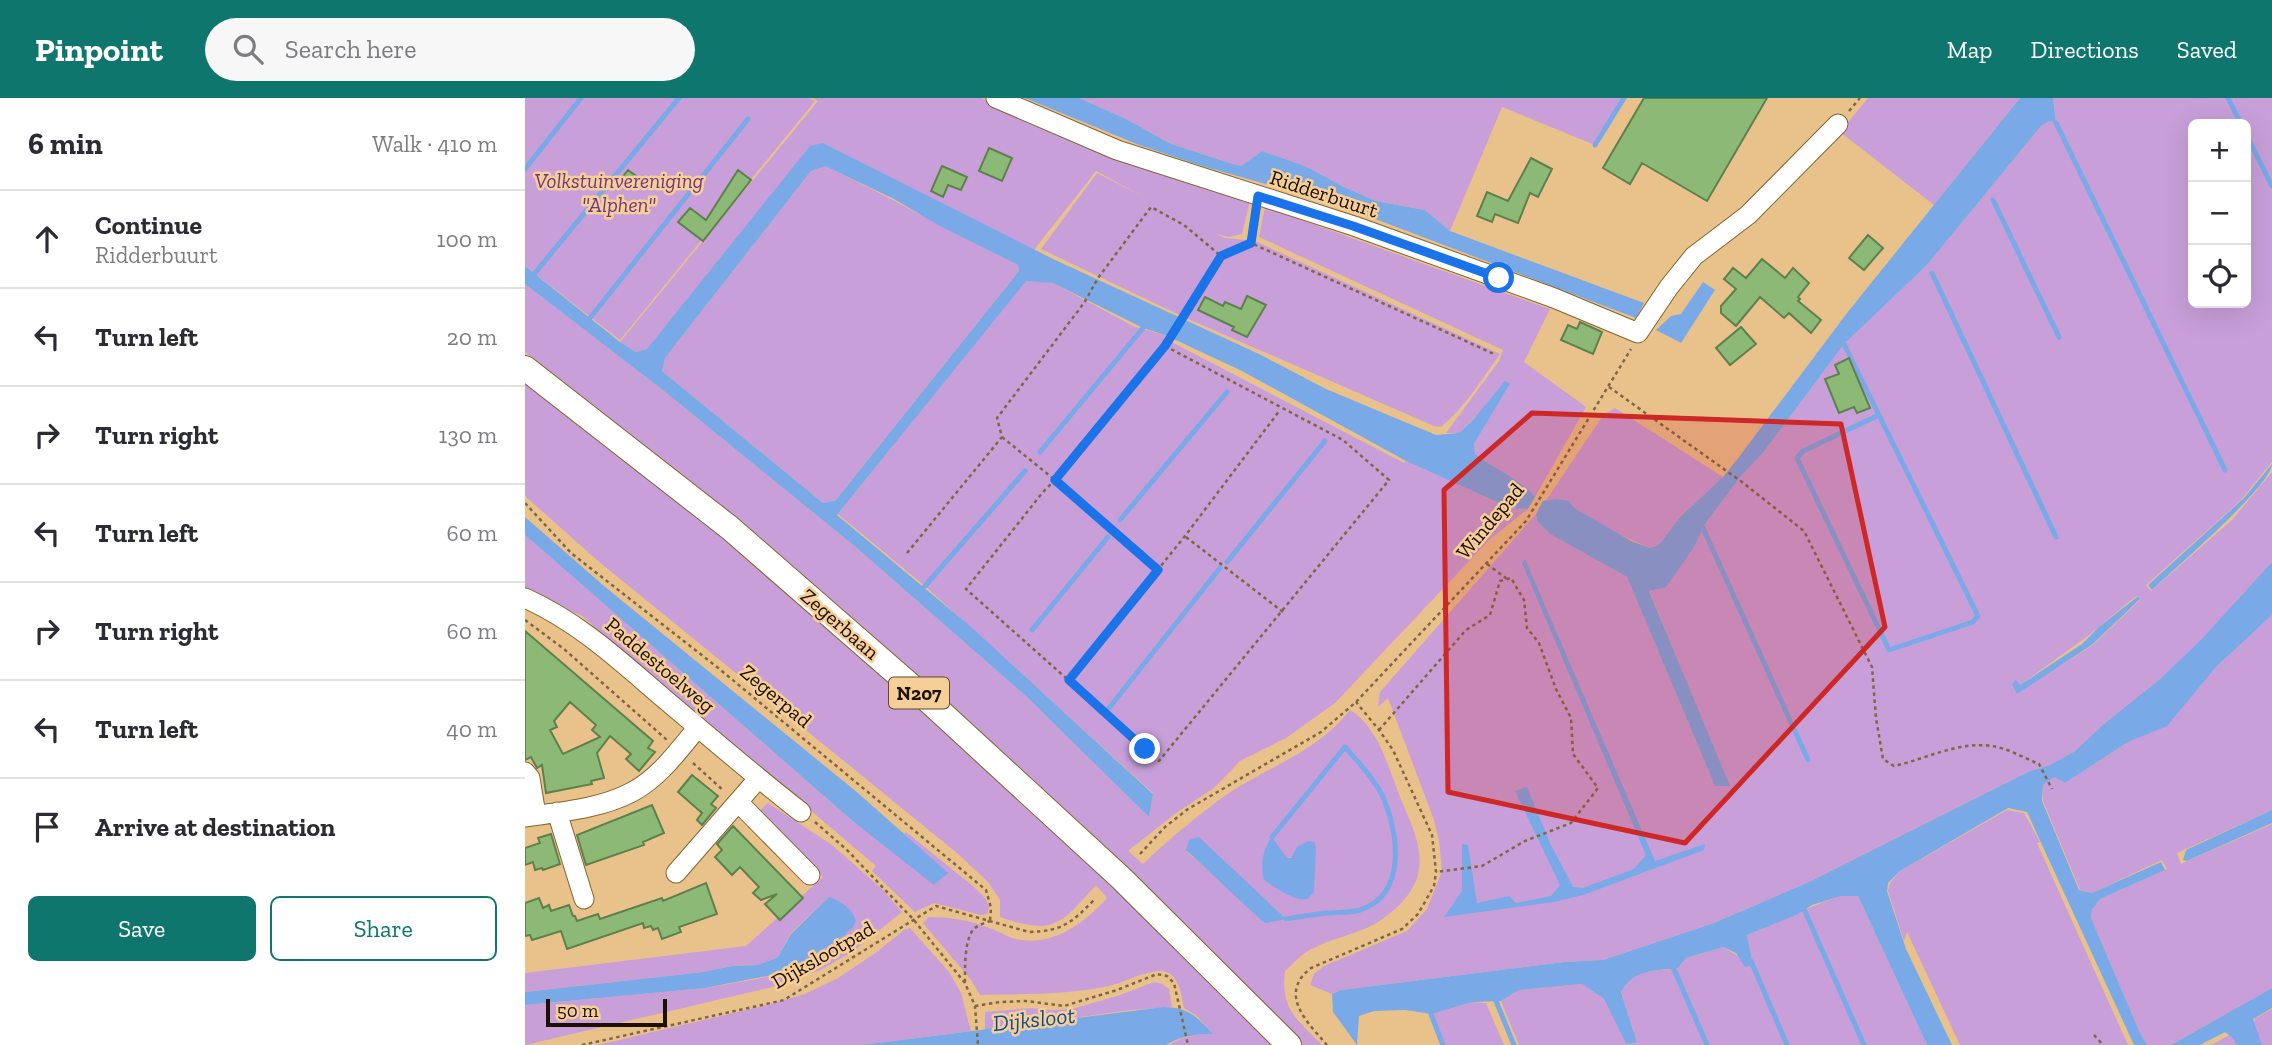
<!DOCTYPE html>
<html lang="en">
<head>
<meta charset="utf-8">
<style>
  body { margin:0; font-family:"Zilla Slab",serif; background:#f7f7f7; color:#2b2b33 }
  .controls { position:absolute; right:21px; top:21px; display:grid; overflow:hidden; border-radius:10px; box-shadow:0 7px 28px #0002 }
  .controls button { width:63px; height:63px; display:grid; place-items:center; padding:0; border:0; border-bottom:2px solid #e1e1e2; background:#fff; color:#2b2b33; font:35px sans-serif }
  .scale { position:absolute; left:21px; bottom:18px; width:121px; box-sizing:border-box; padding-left:7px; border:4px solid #1e1000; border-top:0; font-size:19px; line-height:24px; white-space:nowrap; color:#1e1000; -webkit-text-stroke:5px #f6cf98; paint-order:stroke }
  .stop { position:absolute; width:21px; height:21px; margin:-16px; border:5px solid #1a73e8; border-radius:50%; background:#fff }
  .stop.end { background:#1a73e8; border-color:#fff; box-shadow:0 2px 7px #0008 }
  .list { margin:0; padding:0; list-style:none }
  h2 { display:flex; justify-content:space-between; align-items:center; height:91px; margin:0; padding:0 28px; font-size:30px }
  h2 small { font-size:23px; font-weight:400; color:#7c7c81 }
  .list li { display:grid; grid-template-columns:46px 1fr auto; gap:21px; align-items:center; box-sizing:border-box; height:98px; padding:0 28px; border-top:2px solid #e1e1e2 }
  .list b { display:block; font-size:26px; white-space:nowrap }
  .list p { margin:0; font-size:23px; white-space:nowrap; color:#7c7c81 }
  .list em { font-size:23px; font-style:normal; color:#7c7c81 }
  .actions { display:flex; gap:14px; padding:21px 28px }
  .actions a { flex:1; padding:16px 0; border:2px solid #0f766e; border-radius:10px; text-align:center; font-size:24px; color:#0f766e }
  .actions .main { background:#0f766e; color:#fff }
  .icon { flex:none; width:38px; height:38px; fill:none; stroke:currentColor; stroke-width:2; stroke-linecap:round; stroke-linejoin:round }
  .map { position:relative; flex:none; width:1747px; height:947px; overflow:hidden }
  header { display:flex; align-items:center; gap:42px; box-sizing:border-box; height:98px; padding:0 35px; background:#0f766e; color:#fff }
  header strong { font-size:33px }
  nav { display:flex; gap:38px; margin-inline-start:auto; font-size:24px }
  .search { width:490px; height:63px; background:#f7f7f7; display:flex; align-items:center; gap:18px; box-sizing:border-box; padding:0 24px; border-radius:38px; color:#7c7c81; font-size:26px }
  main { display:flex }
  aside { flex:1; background:#fff }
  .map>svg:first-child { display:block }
  .green { fill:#c89fd9; fill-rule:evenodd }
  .water { fill:#7aa9e8; fill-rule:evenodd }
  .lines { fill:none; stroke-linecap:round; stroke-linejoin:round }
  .stream { stroke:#7aa9e8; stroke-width:5 }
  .building { fill:#8cba76; stroke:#5e804d; stroke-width:2; fill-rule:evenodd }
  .minor-casing { stroke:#86632d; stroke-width:21 }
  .major-casing { stroke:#86632d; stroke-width:26 }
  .path { stroke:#806643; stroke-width:2.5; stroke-dasharray:3.5 3.5; stroke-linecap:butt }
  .minor { stroke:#fff; stroke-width:19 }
  .major { stroke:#fff; stroke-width:24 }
  .route { stroke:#1a73e8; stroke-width:9 }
  .marked { fill:#cd2726; fill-opacity:0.2; stroke:#cd2726; stroke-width:5; stroke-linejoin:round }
  .labels { text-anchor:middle; stroke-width:5; stroke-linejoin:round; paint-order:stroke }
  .shield { fill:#f6cf98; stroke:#5f492e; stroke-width:2 }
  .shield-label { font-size:19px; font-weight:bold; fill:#1e1000 }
  .park-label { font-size:21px; font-style:italic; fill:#6f3684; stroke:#f6cf98 }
  .street-label { font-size:21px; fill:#1e1000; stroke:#f6cf98 }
  .water-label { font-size:23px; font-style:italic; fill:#0c4d96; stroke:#f6cf98 }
</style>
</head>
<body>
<header>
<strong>Pinpoint</strong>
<div class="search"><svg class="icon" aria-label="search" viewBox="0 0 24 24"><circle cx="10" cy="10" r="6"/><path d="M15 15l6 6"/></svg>Search here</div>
<nav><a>Map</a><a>Directions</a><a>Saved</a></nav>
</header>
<main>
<aside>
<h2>6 min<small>Walk · 410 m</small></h2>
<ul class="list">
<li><svg class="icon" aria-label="ahead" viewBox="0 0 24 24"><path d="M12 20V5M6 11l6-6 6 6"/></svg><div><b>Continue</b><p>Ridderbuurt</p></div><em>100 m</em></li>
<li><svg class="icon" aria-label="left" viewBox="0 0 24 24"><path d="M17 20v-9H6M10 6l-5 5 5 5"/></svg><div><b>Turn left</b></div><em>20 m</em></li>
<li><svg class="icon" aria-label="right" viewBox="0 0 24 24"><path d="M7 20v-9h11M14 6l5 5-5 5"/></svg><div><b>Turn right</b></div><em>130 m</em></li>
<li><svg class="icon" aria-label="left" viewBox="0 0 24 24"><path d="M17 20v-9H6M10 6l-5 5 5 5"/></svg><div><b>Turn left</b></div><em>60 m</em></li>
<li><svg class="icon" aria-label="right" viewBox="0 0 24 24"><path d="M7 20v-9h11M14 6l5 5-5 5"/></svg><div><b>Turn right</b></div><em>60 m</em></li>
<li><svg class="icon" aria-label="left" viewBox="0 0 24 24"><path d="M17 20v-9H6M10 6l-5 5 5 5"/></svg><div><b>Turn left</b></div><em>40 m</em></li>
<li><svg class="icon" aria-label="arrive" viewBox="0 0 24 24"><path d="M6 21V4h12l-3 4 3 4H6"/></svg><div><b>Arrive at destination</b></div></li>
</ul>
<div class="actions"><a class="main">Save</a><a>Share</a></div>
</aside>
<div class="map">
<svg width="1747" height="947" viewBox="0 0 1747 947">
  <rect width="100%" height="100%" fill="#e9c28b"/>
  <path class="green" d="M0,0H283L290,3L95,242L0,168Z
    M288,0H456L583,58L725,103L717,136L704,139L691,136L700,140L730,143L975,256C957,281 940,309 916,329L909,328L661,220L516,151L572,75L619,99L571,73L509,152L298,45L194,164L122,251L111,254L95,244L293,3Z
    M554,0H1098L1070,47L977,9L925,133L900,112L851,103L819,89L780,68L737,53L716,68L708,66L646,46L601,21Z
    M1343,0H1495L1409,107L1315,34Z
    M1528,0H1747V364L1715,403L1621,487L1626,493L1707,422L1747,374V464L1675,544L1635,581L1580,625L1550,653L1525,667L1505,673L1286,783L1189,825L1078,862L1039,864L816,892L807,896L785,887L789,876L799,868L882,833L902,811L917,773L914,743L909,722L863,600L853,609L855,594L1011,416L1012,423L1025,436L1102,479L1190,688H1204L1124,492L1169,449L1180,426L1216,378L1238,355L1319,246L1402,167L1516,28L1524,23L1531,24ZM1668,26H1721V205H1668ZM1611,498L1615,502L1568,547L1492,595L1495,587L1563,538Z
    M300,68C365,99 428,135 493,167L494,173L309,404L298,405L137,273L140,260L286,73Z
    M740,109L1025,211L999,264L1061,309L1010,399C994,381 969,371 950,357L949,346L985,286L934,335H921L974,263L978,252L734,139Z
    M501,182L528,185L610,229L640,237L639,240L879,365L881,363L985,410L1003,411L964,442L810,605L761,640L715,663L689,690L651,715L603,753L618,766C644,741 672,718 701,697C741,670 795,652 825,612C854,630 863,669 875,699C890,735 909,769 878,803C869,813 856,823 844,829C826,837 806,841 789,850C777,855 769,865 760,873C755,912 773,922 797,947H778L238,445L113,343L0,254V186L139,293L333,451L504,601L624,719L628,695L401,489L313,416ZM746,740L762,760L769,759L770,754L766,798L739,782ZM661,753L715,778L760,821L685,774Z
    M0,281L226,459L419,626L753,947H644C657,938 672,937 687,935L672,918L659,910C656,897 655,879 641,874C627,869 599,885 584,888C542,897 498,896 455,897L446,882L398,825L404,819C424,819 443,822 462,829C471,832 479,837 487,840C525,851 559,826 582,800L571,787C536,826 529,838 475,819V802L463,784L432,755L73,463L0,398Z
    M1090,310L1198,379L1155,419L1134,447L1125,450L1020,404L1079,316Z
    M0,437L330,725L365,752L381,734L449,789L460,800L464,809L462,816L456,817L409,805L390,814L347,773L351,768L57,518L0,493Z
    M1747,517V712L1652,755L1656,766L1747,726V890L1646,947H1622L1615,935L1566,820L1567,812L1575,801L1642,771L1637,762L1567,795L1555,792L1518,703V687L1529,679L1540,685L1603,644L1642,627L1691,569Z
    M243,705L307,747L358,792L377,814L327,854L295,872L256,887L0,947V907L180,890L227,882L262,874L316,840L304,799L266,835L253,859L233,867L207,868L178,874L0,894V875L221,848L298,779L233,714Z
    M1482,712L1499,715L1515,744L1512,745L1603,947H1435L1382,834L1379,843L1363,793L1365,785L1375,773Z
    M1316,798H1333L1402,947H994L976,903L994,892L1057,886L1079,901L1101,946L1112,944L1096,893C1109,870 1129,874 1153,870L1161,860L1198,849L1228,867L1222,837C1254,824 1284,808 1316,798Z
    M385,830L424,874L436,895L446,933L336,947H73L234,909L280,896L313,880L353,853L379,832Z
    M629,884L637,886L644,891L647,909L606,912L460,932V914L506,910L527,912L547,911L595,897Z
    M947,904L961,905L979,947H919L907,916Z
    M1747,911V947H1686L1730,923L1729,921Z"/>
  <path class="water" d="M500,0H554L601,21L646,46L708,66L716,68L737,53L780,68L819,89L851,103L900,112L925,133L1119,205L1111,220L811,106L677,68L614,47Z
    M1495,0H1528L1531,25L1524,23L1516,28L1402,167L1319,246L1238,355L1216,378L1180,426L1169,449L1141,489L1124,493L1205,688H1190L1102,479L1025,436L1012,423L1011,416L1018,403L1032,401L1044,403L1049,410L1106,443L1125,450L1134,447L1155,419L1198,379L1214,359L1322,215Z
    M298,45L528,161L734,256L801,291L911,337L934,335L948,322L980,283L985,286L949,346L950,356C969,371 994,380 1010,399L1003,411L985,410L881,363L717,273L640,237L618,230L528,185L501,183L312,417L445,528L628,696L624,719L504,601L333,451L139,293L0,186V168L95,244L111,254L122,251L285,48ZM300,68L369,101L413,127L493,167L494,173L310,403L298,405L137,273L140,260L286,73Z
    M1178,184L1190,192L1156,245L1131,232L1146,218L1156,216Z
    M1747,366C1747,387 1648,472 1627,492L1623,487L1718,401Z
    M0,419L79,488L333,695L423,775L409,787L330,725L0,437Z
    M1000,461L1130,763L1180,746L1179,752L1058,797L1029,804L919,819L937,793V746L943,747L952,805L984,798L991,805L1026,798L1035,787L990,693L1002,689L1025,745L1048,789L1058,790L1109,771L1121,757L997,465Z
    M1747,464V517L1691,569L1642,628L1603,644L1540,685L1529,679L1518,687L1517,703L1554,792L1567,795L1636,764L1640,772L1575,801L1567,812L1566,820L1615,935L1622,947H1609L1502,714L1483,710L1375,773L1363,785L1362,793L1381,851L1427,947H1402L1333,798H1316L1287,807L1273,816L1222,837L1228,867L1220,869L1211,855L1198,849L1161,860L1153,870C1130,873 1108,871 1096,894L1112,944L1101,946L1079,901L1057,886L994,892L976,903L947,904L907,916L880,912L849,913L834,918L832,947L808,914L807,896L816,892L1039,864L1078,862L1189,825L1286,783L1505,673L1525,667L1550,653L1580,625L1635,581L1675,543Z
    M1612,499L1615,501L1568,546L1492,596L1487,586L1491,582L1495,587L1557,546L1574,529Z
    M1747,712V725L1662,763L1658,762L1661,752Z
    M674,739L761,821L741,825L737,823L661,752L664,742Z
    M747,739L762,760H766L772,749L783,743L789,744L791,749L789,793L783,801C767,803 752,790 739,782C735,768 738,750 747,739Z
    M304,799C317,803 327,811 331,823L328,829L316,840L262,874L180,890L0,907V894L178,874L207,868L233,867L253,859L266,836Z
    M1747,890V910L1728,921L1737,947H1711L1709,941L1700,934L1675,947H1646Z
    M639,909C662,909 673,919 688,936C672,936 655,938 641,947H336Z"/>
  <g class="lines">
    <path class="stream" d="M1703,0L1716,26
      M1531,25L1700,372
      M1721,36L1747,88
      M1070,47L1099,0
      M0,71L56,0
      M1468,102L1534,239
      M10,175L154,0
      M1407,175L1531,439
      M65,220L223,21
      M1319,246L1453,518L1448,524L1364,552L1272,360L1278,353L1354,317
      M515,354L618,230
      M595,422L702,294
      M1178,430L1283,662
      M702,464L800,343
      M400,488L500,373
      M507,532L583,439
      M584,610L695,470
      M747,739L820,649C833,664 847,678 856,695C873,730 884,796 835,812C826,815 814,814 803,815C789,816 775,819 761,821
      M1278,809L1339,947
      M1226,863L1262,947
      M1148,869L1182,947
      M969,898L989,947
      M904,911L918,947"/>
  </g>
  <path class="building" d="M1119,0H1242L1182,103L1117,65L1105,86L1078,70Z
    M464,50L487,60L477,83L454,73Z
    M1006,60L1027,71L1013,99L1005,95L993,125L970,116L967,124L952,118L962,94L983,103Z
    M417,68L442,79L436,92L423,87L418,99L406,93Z
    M103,72L114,80L106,91L95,82Z
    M213,72L226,82L178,143L153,124L165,110L181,122Z
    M1343,137L1358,150L1339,172L1324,160Z
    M1237,161L1260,180L1268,170L1284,185L1273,199L1275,201L1273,203L1296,222L1286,235L1264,215L1259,220L1235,199L1211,228L1196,215V208L1211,191L1199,181L1208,170L1221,180Z
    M722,198L741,207L722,239L707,232L709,229L673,212L680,199L698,208L700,204L716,211Z
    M1055,224L1077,234L1068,256L1036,242L1043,227L1052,231Z
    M1216,229L1231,246L1205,267L1191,250Z
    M1324,260L1345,310L1332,315L1329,309L1314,315L1300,281L1314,276L1310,267Z
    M0,533L128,643L123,650L130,654L114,673L101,661L106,656L85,638L72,655L79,680L66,683L67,686L21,695L17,667L12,670L6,659L0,662ZM45,604L71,627L67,632L75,639L38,656L25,632L32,629L29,623Z
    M167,677L193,698L186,706L191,710L177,727L172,722L177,715L153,694Z
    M127,707L139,735L118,744L119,747L61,767L52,737Z
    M208,728L278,800L255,822L240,806L252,796L236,802L228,795L234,789L215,769L207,777L190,759L197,752L192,746Z
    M26,736L35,766L18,772L17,770L10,772L8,764L0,767V750L15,745L13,740Z
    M181,785L192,816L154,829L156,834L137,841L133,830L128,832L126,828L119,830L118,825L42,851L36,833L7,842L5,837L0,838V805L14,800L18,810L24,807L26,813L44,807L48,818H50L52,823L73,816L75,821L137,800L138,803Z"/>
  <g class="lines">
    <g class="minor-casing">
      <path id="minor" d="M471,0L592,52L829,128L1029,200L1113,235L1144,189L1169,158L1223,117L1313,26
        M0,500C57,526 96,564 143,604C187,641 231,679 276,714
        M0,674L5,680L11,717
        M213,704L285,777
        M32,714L59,801
        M0,719C35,714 75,711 107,694C134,680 154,652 173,629
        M151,775L233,681"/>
    </g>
    <g class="major-casing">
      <path id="major" d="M0,270L205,430L408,607L596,780L764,947"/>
    </g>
    <path class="path" d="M1324,13L1335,0
      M726,145L731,114
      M640,248L818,342L864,382L634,663L441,491L518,394L541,371Z
      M641,248L696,158
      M1084,289L1217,384L1279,433L1347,569L1351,620L1358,661L1369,668C1401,661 1433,643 1467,648C1482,650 1499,660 1514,666L1527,691
      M477,339L530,382L633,472
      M0,405L46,455L192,569L461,792L466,810L465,823
      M661,439L758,514
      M382,455L477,339L472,320L559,205L573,180L626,109L659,127L696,158L726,145L969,256
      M962,466L982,481
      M0,522L39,551L142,642
      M544,582L660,438L755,312
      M854,632L941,532L965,517L975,483L986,480L999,502L1002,530L1014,545L1031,591L1046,620L1048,656L1073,690L1046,725L1000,743L957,768L911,774
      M168,665L199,693
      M290,724L322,752L388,821L440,885L450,908L453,947
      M615,756L640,729L663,711L796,634L831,604L1001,423L1106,251
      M440,884C440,871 439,839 450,830C453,827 460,825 465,823
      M450,908L475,904L501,903L539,908L592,892L632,876L642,878L649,885L663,947
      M1569,937L1578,947
      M57,947L259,902L411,808L504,834C538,833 546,825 569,802
      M802,947C783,925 752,896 786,870L877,831L893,816L909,788L911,774L907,737L868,652L854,632L831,604"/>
    <use href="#minor" class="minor"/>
    <use href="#major" class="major"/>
  </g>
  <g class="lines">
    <path class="route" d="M620,651L544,582L633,472L530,382L640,248L696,158L726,145L733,98L828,128L974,180"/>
  </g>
  <path class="marked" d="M1007,315L1316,326L1360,529L1160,745L923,694L919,392Z"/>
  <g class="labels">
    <rect class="shield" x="364" y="579.5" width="60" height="31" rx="5"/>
    <g class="shield-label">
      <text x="394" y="602">N207</text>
    </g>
    <g class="park-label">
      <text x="94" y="90">Volkstuinvereniging<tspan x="94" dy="24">"Alphen"</tspan></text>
    </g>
    <g class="street-label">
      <text transform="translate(799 96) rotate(18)" y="7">Ridderbuurt</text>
      <text transform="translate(965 423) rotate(-50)" y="7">Windepad</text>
      <text transform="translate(315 526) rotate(41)" y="7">Zegerbaan</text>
      <text transform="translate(135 567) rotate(40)" y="7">Paddestoelweg</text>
      <text transform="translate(251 598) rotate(40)" y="7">Zegerpad</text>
      <text transform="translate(298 857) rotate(-30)" y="7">Dijkslootpad</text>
    </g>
    <g class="water-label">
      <text transform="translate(509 921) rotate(-6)" y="8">Dijksloot</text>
    </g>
  </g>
</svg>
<div class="controls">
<button>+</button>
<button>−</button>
<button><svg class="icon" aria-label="locate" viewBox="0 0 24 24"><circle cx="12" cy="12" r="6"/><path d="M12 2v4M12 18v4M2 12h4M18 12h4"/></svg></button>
</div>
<div class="scale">50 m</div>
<div class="stop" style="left:974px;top:180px"></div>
<div class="stop end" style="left:620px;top:651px"></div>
</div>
</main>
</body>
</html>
